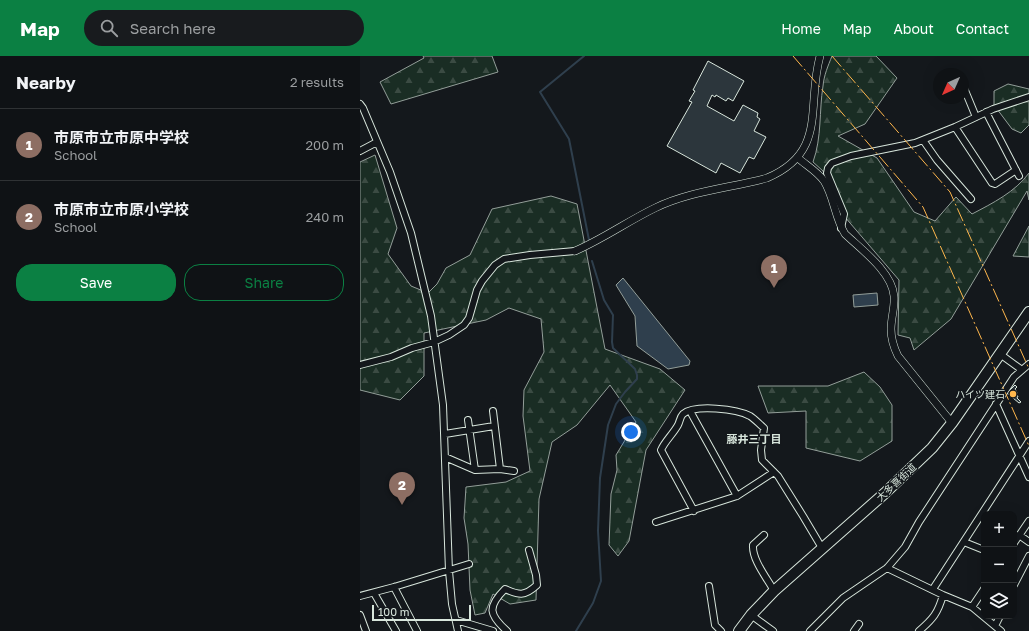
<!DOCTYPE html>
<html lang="en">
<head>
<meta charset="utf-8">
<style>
  body { margin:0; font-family:"Golos Text","Noto Sans JP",sans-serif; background:#181b1e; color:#f1f3f6 }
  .controls { position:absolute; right:12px; bottom:12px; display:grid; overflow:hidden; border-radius:8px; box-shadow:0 4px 16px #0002 }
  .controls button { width:36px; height:36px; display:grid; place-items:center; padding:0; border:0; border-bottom:1px solid #2f3234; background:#0f1215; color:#f1f3f6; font:20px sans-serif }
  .compass { position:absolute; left:573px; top:12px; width:36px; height:36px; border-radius:50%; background:#0f1215; box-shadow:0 4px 16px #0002; rotate:225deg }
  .scale { position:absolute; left:12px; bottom:10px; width:99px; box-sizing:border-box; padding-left:4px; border:2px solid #d8e6dc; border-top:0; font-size:11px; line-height:14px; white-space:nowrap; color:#d8e6dc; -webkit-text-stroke:3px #14181c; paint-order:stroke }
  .you { position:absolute; left:271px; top:376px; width:14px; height:14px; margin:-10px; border:3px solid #fff; border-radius:50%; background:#1a73e8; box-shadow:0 0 0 6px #1a73e833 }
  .badge { display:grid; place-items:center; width:26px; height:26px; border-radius:50%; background:#0b8043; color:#fff; font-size:13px; font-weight:700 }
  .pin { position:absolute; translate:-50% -33px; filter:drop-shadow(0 1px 2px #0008) }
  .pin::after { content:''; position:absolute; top:21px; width:14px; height:12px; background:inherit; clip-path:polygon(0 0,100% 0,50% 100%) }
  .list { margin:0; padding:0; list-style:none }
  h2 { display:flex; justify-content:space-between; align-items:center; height:52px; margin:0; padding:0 16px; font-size:17px }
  h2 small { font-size:13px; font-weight:400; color:#9b9ea0 }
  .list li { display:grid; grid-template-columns:26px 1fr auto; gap:12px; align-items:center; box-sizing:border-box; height:72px; padding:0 16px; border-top:1px solid #2f3234 }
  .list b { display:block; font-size:15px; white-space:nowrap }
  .list p { margin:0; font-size:13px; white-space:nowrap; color:#9b9ea0 }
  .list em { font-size:13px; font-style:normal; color:#9b9ea0 }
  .actions { display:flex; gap:8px; padding:12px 16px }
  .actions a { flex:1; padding:9px 0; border:1px solid #0b8043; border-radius:16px; text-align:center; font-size:14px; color:#0b8043 }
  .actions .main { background:#0b8043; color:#fff }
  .icon { flex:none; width:22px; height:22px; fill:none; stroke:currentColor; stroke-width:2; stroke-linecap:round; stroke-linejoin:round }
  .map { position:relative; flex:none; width:669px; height:575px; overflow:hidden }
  header { display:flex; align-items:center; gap:24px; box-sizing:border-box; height:56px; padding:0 20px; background:#0b8043; color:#fff }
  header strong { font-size:19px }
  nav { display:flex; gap:22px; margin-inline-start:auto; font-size:14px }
  .search { width:280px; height:36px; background:#181b1e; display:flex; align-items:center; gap:10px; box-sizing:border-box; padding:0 14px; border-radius:22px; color:#9b9ea0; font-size:15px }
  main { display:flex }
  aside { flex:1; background:#0f1215 }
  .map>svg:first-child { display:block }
  .forest { fill:url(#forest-firs); stroke:#939e99 }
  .water { fill:#2f3f4d; stroke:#939e99 }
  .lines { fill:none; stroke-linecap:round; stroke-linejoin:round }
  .stream { stroke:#2f3f4d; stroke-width:2 }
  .building { fill:#2c363c; stroke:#d8e6dc }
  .minor-casing { stroke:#d8e6dc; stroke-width:8 }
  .tertiary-casing { stroke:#d8e6dc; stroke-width:8 }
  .trunk-casing { stroke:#d8e6dc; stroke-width:12 }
  .minor { stroke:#14181c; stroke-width:6 }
  .tertiary { stroke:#14181c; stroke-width:7 }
  .trunk { stroke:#14181c; stroke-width:10 }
  .power { stroke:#ffb74d; stroke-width:1; stroke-dasharray:14 3 2 3; stroke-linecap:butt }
  .poi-dot { fill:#ffb74d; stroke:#14181c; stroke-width:1.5 }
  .labels { text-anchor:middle; stroke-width:3; stroke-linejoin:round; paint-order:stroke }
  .poi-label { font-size:10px; fill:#d8e6dc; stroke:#14181c; text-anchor:end }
  .street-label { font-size:10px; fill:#d8e6dc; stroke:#14181c }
  .neighbourhood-label { font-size:11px; font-weight:bold; fill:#d8e6dc; stroke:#14181c }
</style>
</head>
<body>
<header>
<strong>Map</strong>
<div class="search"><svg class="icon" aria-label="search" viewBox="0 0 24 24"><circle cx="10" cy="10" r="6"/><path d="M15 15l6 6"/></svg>Search here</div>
<nav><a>Home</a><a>Map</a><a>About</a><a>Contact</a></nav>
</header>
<main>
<aside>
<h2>Nearby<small>2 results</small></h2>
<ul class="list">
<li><span class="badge" style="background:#8d6e63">1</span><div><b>市原市立市原中学校</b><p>School</p></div><em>200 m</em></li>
<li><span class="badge" style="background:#8d6e63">2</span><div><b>市原市立市原小学校</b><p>School</p></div><em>240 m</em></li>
</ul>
<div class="actions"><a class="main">Save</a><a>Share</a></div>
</aside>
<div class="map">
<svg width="669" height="575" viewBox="0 0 669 575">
  <defs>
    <pattern id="forest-firs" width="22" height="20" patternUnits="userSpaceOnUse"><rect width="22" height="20" fill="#1a2d24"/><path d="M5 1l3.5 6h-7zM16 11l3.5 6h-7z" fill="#3b4b43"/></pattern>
  </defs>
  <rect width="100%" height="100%" fill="#14181c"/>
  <path class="forest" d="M63,0H132L138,16L31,48L20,26L64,2Z
    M472,0H516L537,22L505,68L478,80L517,102L554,156L575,165L596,141L612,158C633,147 655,136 669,117V144L667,135L591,263L554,294L550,282L538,279L539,224L478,153L463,115L453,106C462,81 459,55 463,30C464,19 468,10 472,0Z
    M648,28L669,33V69L661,77L652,73L634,49V35Z
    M15,99L37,172L28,198L51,230L68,237L77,228L86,212L110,199L132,153L191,140L217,148L245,293L300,313L325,334L286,394L269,485L258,500L249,489L251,438L257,414L256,399L276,366L250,329L217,369L192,386L179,443L176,544L150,548L133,538L125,557L115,559L110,534L108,488L104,462L106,431L146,426L170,415L163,360L164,334L184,296L181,263L149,252L126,264L64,277V320L40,344L0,334V106Z
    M669,170V201L653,200Z
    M504,316L520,331L532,349V385L500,405L446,392V355L408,357L398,330H468Z"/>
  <path class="water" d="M263,222L330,305L329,309L308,313L277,290L275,260L256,229Z
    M517,237L518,249L494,251L493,239Z"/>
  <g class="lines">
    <path class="stream" d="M224,0L180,36L209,83L229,184
      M216,575L233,547L241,525L238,475L240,422L248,369L256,348L265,336L277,323V319L275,313L253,292L252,286L253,259L244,244L232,205"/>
  </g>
  <path class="building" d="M348,5L384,25L373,45L368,42L366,45L356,39L355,41L352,39L347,50L374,65L383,49L398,57L397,61L400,63L394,75L406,81L394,103L389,101L380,117L361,107L356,117L307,90L332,46L329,45L335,35L333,34Z
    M655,329L657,331L655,333L657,337L656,339L658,340L657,342L661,346L659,347L647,337Z"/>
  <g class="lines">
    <g class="minor-casing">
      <path id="minor" d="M604,32L616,61
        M0,48L3,52L30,116L51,177L71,260L83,349L89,515L92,548L98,575
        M626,56L659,120
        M595,71L632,127L635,128L656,114
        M563,84L577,104L611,143
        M0,95L17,86
        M481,172L484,158L467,117L468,112L472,107L491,100L555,87L595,71L633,53L669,41
        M640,298L662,314
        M0,309L31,301L52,292L74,286L89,279L104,269L109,262L117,234L122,225L135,209L144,203L170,199L215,195
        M636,348L669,421
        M133,355L140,413
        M330,355L377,440
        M108,364L115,414
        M85,378L134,370
        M85,401L115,414L140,413L154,415
        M334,455L301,394C305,385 313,378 318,369C320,365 320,361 323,358C335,348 377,353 390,360C395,363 399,368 404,372L401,394L402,404L418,420L443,460L462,492
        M296,466L377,440L414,416
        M404,479L393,489C392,504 407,522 414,535
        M659,479L669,486
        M604,486L624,494
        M654,487L669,465
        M527,512L583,539L612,551L641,575
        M654,529L669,500
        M349,530L355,569L361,575
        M34,531L57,575
        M573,533L669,385
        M14,537L36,575
        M0,540L34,531L109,508
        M612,551L624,533
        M0,559L6,575
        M391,559L413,575
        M96,564L133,575
        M635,570L640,560
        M147,575C129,559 127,551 145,533C159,539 164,541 177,529L176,519L169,494
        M450,575L483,542L527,512L545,491L559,466L654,321L669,308
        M494,575L499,568
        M559,575C573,563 578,557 583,539"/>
    </g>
    <g class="tertiary-casing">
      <path id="tertiary" d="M438,102C446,109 458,116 464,125C474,141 475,162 485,178C502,194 532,216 534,240C535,251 531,262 531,273C531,283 534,292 538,300L592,367
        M215,195C243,183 268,165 295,152C330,135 370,132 407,122C468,96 446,51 460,0"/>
    </g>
    <g class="trunk-casing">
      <path id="trunk" d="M379,575L391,559L414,535L525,437L572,392L592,367L669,256"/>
    </g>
    <use href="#minor" class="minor"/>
    <use href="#tertiary" class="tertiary"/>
    <use href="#trunk" class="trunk"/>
    <path class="power" d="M433,0L563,151L669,390
      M472,0L590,136L669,313"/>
  </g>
  <circle class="poi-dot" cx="653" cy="338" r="4"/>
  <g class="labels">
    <g class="poi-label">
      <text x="645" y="342">ハイツ建石</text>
    </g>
    <g class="street-label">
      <text transform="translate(536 426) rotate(-43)" y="4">大多喜街道</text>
    </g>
    <g class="neighbourhood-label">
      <text x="394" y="387">藤井三丁目</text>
    </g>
  </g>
</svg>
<div class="controls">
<button>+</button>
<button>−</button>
<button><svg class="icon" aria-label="layers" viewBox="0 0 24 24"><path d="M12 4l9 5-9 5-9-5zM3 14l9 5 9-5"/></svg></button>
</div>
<svg class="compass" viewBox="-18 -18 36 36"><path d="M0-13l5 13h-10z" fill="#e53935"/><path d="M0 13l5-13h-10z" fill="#9b9ea0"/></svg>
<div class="scale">100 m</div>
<div class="you"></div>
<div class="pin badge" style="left:414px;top:232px;background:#8d6e63">1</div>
<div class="pin badge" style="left:42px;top:449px;background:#8d6e63">2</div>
</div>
</main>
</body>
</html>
